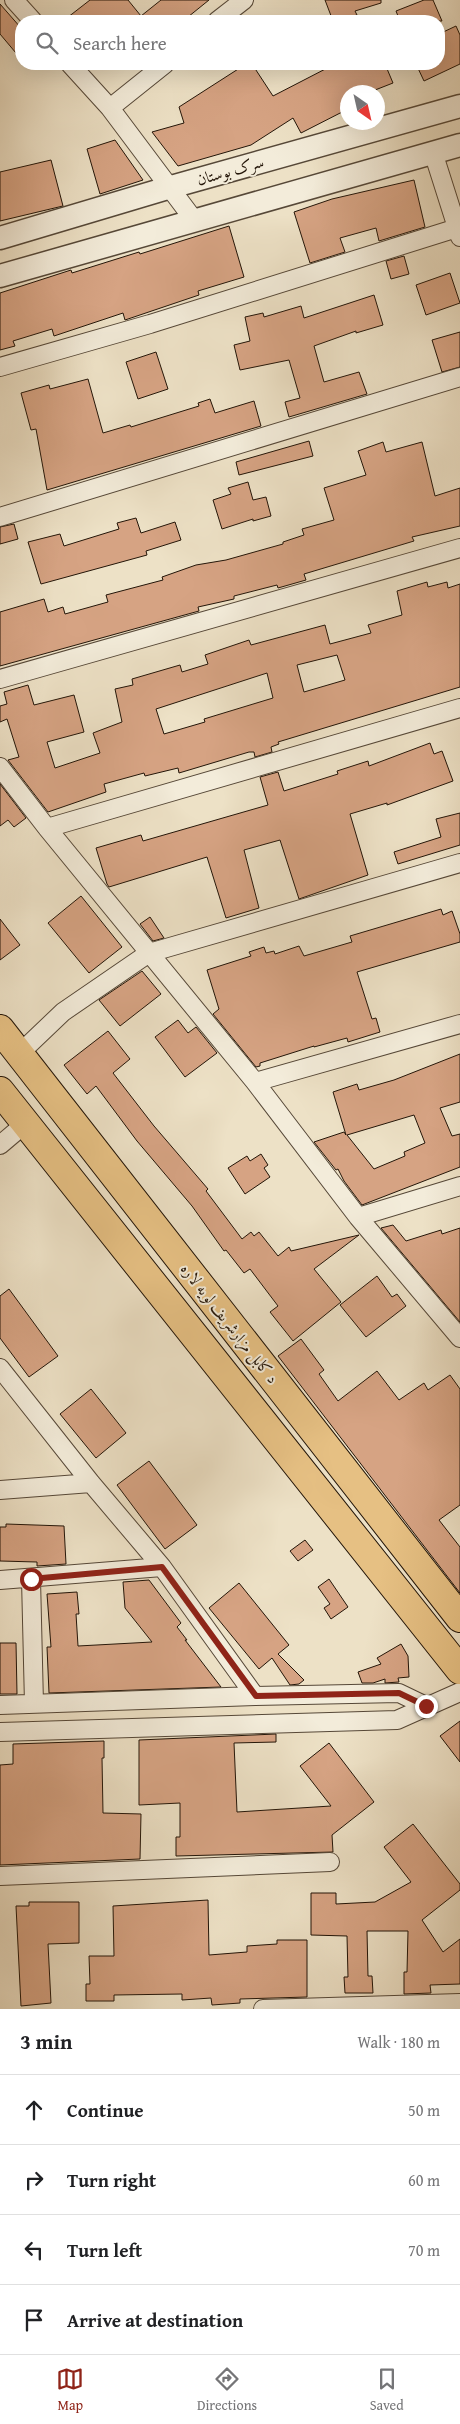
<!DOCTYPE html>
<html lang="en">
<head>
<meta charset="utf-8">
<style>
  body { margin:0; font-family:"Gentium Book Plus",Amiri,serif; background:#f6f6f6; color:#202124 }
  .compass { position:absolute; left:340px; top:85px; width:45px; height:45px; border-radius:50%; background:#fff; box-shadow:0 5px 20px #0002; rotate:146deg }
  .stop { position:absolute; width:15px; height:15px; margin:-11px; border:4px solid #8f2418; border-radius:50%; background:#fff }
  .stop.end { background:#8f2418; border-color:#fff; box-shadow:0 1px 5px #0008 }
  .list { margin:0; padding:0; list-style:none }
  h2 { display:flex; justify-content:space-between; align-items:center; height:65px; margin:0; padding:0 20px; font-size:21px }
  h2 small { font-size:16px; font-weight:400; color:#757577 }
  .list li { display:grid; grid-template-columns:32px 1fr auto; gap:15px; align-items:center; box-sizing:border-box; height:70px; padding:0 20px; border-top:1px solid #e0e0e0 }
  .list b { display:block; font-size:19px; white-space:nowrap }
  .list em { font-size:16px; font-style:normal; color:#757577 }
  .icon { flex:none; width:28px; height:28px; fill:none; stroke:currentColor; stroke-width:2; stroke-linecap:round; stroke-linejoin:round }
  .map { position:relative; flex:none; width:460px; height:2009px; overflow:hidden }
  .search { position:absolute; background:#fff; box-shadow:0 5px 20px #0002; left:15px; right:15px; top:15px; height:55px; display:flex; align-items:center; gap:12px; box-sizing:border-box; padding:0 18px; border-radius:20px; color:#757577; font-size:19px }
  .sheet { height:345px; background:#fff }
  nav { display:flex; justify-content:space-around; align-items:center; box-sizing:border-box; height:70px; border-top:1px solid #e0e0e0; background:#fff; font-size:14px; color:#757577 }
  nav a { display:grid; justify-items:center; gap:2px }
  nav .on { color:#8f2418 }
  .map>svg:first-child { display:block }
  .building { fill:#d6a383; stroke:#231508; fill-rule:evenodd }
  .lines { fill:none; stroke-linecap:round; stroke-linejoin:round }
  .minor-casing { stroke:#564838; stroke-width:20 }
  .tertiary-casing { stroke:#564838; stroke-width:25 }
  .trunk-casing { stroke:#231508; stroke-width:30 }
  .minor { stroke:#f3ecda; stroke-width:18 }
  .tertiary { stroke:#f3ecda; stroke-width:22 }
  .trunk { stroke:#e6c083; stroke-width:28 }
  .route { stroke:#8f2418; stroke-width:6 }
  .labels { text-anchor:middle; stroke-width:4; stroke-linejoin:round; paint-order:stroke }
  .street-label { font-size:16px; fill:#231508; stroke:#f3ecda }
</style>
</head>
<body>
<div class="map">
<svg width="460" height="2009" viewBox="0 0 460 2009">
  <rect width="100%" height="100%" fill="#ede1c6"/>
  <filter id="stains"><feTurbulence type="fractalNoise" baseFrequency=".004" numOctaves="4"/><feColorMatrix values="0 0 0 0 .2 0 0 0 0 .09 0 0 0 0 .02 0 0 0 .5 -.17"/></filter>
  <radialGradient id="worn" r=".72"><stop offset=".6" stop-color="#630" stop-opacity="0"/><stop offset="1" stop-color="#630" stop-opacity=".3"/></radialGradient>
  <path class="building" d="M90,0H128L141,16L161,0H209L183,21H63Z
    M325,0H381V3L355,11L357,15L333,21Z
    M424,0H433L442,21H400L396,11Z
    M0,4L21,28V59L0,34Z
    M456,26L460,35V64L424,81L416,64H439V34Z
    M246,64H252L273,96L335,64H385L393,83L370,92H348V109L301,133L293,118L251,145L178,166L152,132L184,123L179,107Z
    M115,140L143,180L100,194L87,149Z
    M51,160L63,206L0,221V172Z
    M414,180L425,227L379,241L376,228L340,238L345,252L310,263L294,212L332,199Z
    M229,226L244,277L198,291L199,295L128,319L125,320L123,313L54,336L52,329L13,341L15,346L0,350V293L71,270L72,273L139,252L140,254Z
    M404,256L409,274L391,279L386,261Z
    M450,273L460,303L426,315L416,285Z
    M374,295L383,325L356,333V331L314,346L324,382L359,372L367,394L289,417L285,402L300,398L289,360L240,370L234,345L250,341L245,317L263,313L264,317L301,306L304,318Z
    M460,332V367L442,372L432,340Z
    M156,352L168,389L138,399L126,362Z
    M88,379L103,433L130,425L131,427L199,406L198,403L210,399L215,413L254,401L261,426L47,490L36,429L31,430L21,393L49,385L50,389Z
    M309,441L313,456L239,475L236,462Z
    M383,442L386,452L422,442L435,496L460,488V526L412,537L414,541L304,574L306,580L278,588L277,585L234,596V599L198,607L199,611L0,666V612L44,599L48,612L63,607L65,614L108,602L106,595L163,580L162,577L196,565L226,560L283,544V542L304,535L302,529L334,520L324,488L366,475L358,451Z
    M248,482L253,500L266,497L271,516L253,521V519L222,529L213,500L231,494L228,488Z
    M136,518L141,533L175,522L181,540L146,551L147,555L41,584L28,542L60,534L64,546L119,529L117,523Z
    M14,524L18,539L0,544V527Z
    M427,582L428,587L447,582L448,588L460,584V687L278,742L279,744L271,747L272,752L255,757L254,752H249L179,773L178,768L145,776L144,773L104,784L106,792L48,812L8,760L19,757L7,719L0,722V706L7,704L4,692L28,685L34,705L74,695L84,732L47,742L55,768L100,753L93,733L122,722L115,689L133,685L132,679L180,665L182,672L208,664L205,655L249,640L251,645L325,625L330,644L371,633L368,625L402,615L397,591ZM337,655L345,680L304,692L297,665ZM267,673L273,698L204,719L205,722L164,734L156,709Z
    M430,743L434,754L442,751L453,781L387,805V803L350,814L368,875L299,899L280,840L244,850L259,908L226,918L207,857L109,887L107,884L96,848L141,835L143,841L268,805L260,777L278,772L284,791L338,774L337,771L368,761L369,766Z
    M0,784L26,818L14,827L8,820L0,826Z
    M460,813V845L398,864L394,852L441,837L436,819Z
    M81,896L122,947L89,973L48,923Z
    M441,909L443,915L452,911L460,934V942L357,972L372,1019L376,1018L380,1032L348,1042L347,1038L314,1047V1046L260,1063V1066L256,1067L213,1014L219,1009L207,970L251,956L249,952L264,947L266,953L274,951L275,954L299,946L304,956L352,942L350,936Z
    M150,917L164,938L153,941L140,924Z
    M0,919L20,945L0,960Z
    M142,971L161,994L120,1026L99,1000Z
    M178,1020L188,1033L196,1027L217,1053L185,1077L155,1037Z
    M108,1031L130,1059L113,1073L154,1126L208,1189L206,1191L242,1239L251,1232L254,1236L259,1232L278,1256L289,1247L291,1251L359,1235L314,1269L341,1302L293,1341L270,1312L278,1306L250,1269L244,1273L226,1250L224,1251L192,1206L137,1141L96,1086L87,1094L64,1065Z
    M460,1054V1102L440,1108L452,1136L460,1134V1167L362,1205L344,1181L338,1169L336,1170L314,1142L344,1132L346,1135L333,1092L357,1084L359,1090L394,1080ZM414,1115L425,1143L404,1152L405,1156L374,1169L347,1135Z
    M261,1154L268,1165L264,1168L270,1177L245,1194L228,1168L247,1156L250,1161Z
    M393,1225L406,1241L441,1230L442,1234L460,1228V1322L381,1228Z
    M377,1276L392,1297L397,1294L406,1306L366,1337L340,1305Z
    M9,1289L58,1356L29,1377L0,1338V1296Z
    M301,1339L324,1370L319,1374L338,1401L377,1371L399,1400L424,1383L428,1390L450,1375L460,1389V1505L439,1520L460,1547V1593L278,1356Z
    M91,1389L126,1433L96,1458L60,1414Z
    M149,1461L197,1525L165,1549L117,1485Z
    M6,1524L64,1526L66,1564L37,1566V1562L0,1561V1527H6Z
    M305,1540L313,1550L298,1561L290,1551Z
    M329,1579L348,1607L331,1619L324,1608L330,1604L318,1587Z
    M149,1580L181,1623L177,1627L187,1640H185L221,1687L49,1693L47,1647H51L47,1594L77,1592L79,1614H76L78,1646L152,1642L125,1608L123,1582Z
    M239,1583L289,1645L278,1654L304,1680L299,1684L290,1685L272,1658L259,1669L209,1608Z
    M0,1643H16L17,1694H0Z
    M401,1644L408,1656L409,1677L398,1678L399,1682L385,1683V1679L373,1683H362L358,1672L381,1664L377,1658Z
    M460,1721V1762L440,1736Z
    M276,1734V1742L234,1743L237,1812L331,1806L300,1766L329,1743L374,1802L332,1835L333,1852L176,1856V1837H180V1803L139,1805V1740Z
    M104,1741V1758H102L103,1813L141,1814L140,1859L0,1865V1765L13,1764V1744Z
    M413,1824L460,1884V1890L422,1920L443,1952L460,1939V1984L430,1985L431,1993L404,1994V1972H407L408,1931H367L368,1976H372L373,1993H345L344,1977H348L347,1936L311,1935V1893H336V1904L375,1902L411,1882L384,1847Z
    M208,1900L209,1955L247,1952V1946L277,1944V1940H307V1997L240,1999V2003L212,2005L211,1998L182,2000V1994L114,1995V2001H86V1984H90L89,1956H114L113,1906Z
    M29,1902H79V1943L48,1944L51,2003L21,2006L16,1906H29Z"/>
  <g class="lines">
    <g class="minor-casing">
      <path id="minor" d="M14,0L33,21
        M217,21L244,0
        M70,64L110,108L194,220
        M110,108L165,64
        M433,152L460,237
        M0,367L150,324L457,228
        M0,517L460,377
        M0,679L460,548
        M0,767L47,828L255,1082L358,1217L460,1338
        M47,828L460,708
        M19,1054L63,1012L149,953L460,863
        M255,1082L460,1024
        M0,1145L26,1123
        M358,1217L460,1186
        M0,1368L91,1483L162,1567L255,1696
        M0,1490L91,1483
        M31,1579L34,1704
        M0,1580L162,1567
        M0,1705L255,1696L399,1693L426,1706
        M0,1732L397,1720L460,1692
        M0,1876L330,1862
        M263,2009L460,2003"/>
    </g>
    <g class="tertiary-casing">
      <path id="tertiary" d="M0,238L171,187L460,106
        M0,276L460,145"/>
    </g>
    <g class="trunk-casing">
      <path id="trunk" d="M0,1029L460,1618
        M0,1091L460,1670"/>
    </g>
    <use href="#minor" class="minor"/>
    <use href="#tertiary" class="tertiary"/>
    <use href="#trunk" class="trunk"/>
  </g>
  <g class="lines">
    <path class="route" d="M31,1579L162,1567L256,1696L399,1693L426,1706"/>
  </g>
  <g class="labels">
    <g class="street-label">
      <text transform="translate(230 170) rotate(-16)" y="6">سرک بوستان</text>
      <text transform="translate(230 1323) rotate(52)" y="6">د کابل مزارشریف لویه لاره</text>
    </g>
  </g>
  <rect width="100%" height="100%" filter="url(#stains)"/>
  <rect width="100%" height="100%" fill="url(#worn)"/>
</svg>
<svg class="compass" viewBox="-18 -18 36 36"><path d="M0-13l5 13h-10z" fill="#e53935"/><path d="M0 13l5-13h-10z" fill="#757577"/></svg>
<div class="stop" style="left:31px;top:1579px"></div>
<div class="stop end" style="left:426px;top:1706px"></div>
<div class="search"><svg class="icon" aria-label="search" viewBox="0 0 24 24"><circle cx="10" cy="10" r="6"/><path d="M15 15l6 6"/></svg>Search here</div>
</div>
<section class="sheet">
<h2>3 min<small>Walk · 180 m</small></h2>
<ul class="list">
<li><svg class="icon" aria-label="ahead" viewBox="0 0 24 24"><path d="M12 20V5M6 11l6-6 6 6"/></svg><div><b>Continue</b></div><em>50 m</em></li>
<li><svg class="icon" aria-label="right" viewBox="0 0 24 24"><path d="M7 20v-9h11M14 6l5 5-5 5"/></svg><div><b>Turn right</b></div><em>60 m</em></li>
<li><svg class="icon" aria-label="left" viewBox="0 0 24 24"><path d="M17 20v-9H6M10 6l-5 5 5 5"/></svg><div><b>Turn left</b></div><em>70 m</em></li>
<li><svg class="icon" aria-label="arrive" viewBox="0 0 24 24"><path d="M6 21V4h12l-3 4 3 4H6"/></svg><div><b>Arrive at destination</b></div></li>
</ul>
</section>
<nav>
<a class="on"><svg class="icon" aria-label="map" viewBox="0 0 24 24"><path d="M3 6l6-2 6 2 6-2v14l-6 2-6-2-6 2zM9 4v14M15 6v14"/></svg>Map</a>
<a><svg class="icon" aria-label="directions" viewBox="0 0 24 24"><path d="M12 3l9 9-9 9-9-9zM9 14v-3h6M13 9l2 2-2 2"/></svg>Directions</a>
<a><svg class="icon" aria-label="saved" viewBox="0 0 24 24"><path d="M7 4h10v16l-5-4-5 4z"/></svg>Saved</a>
</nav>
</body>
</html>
